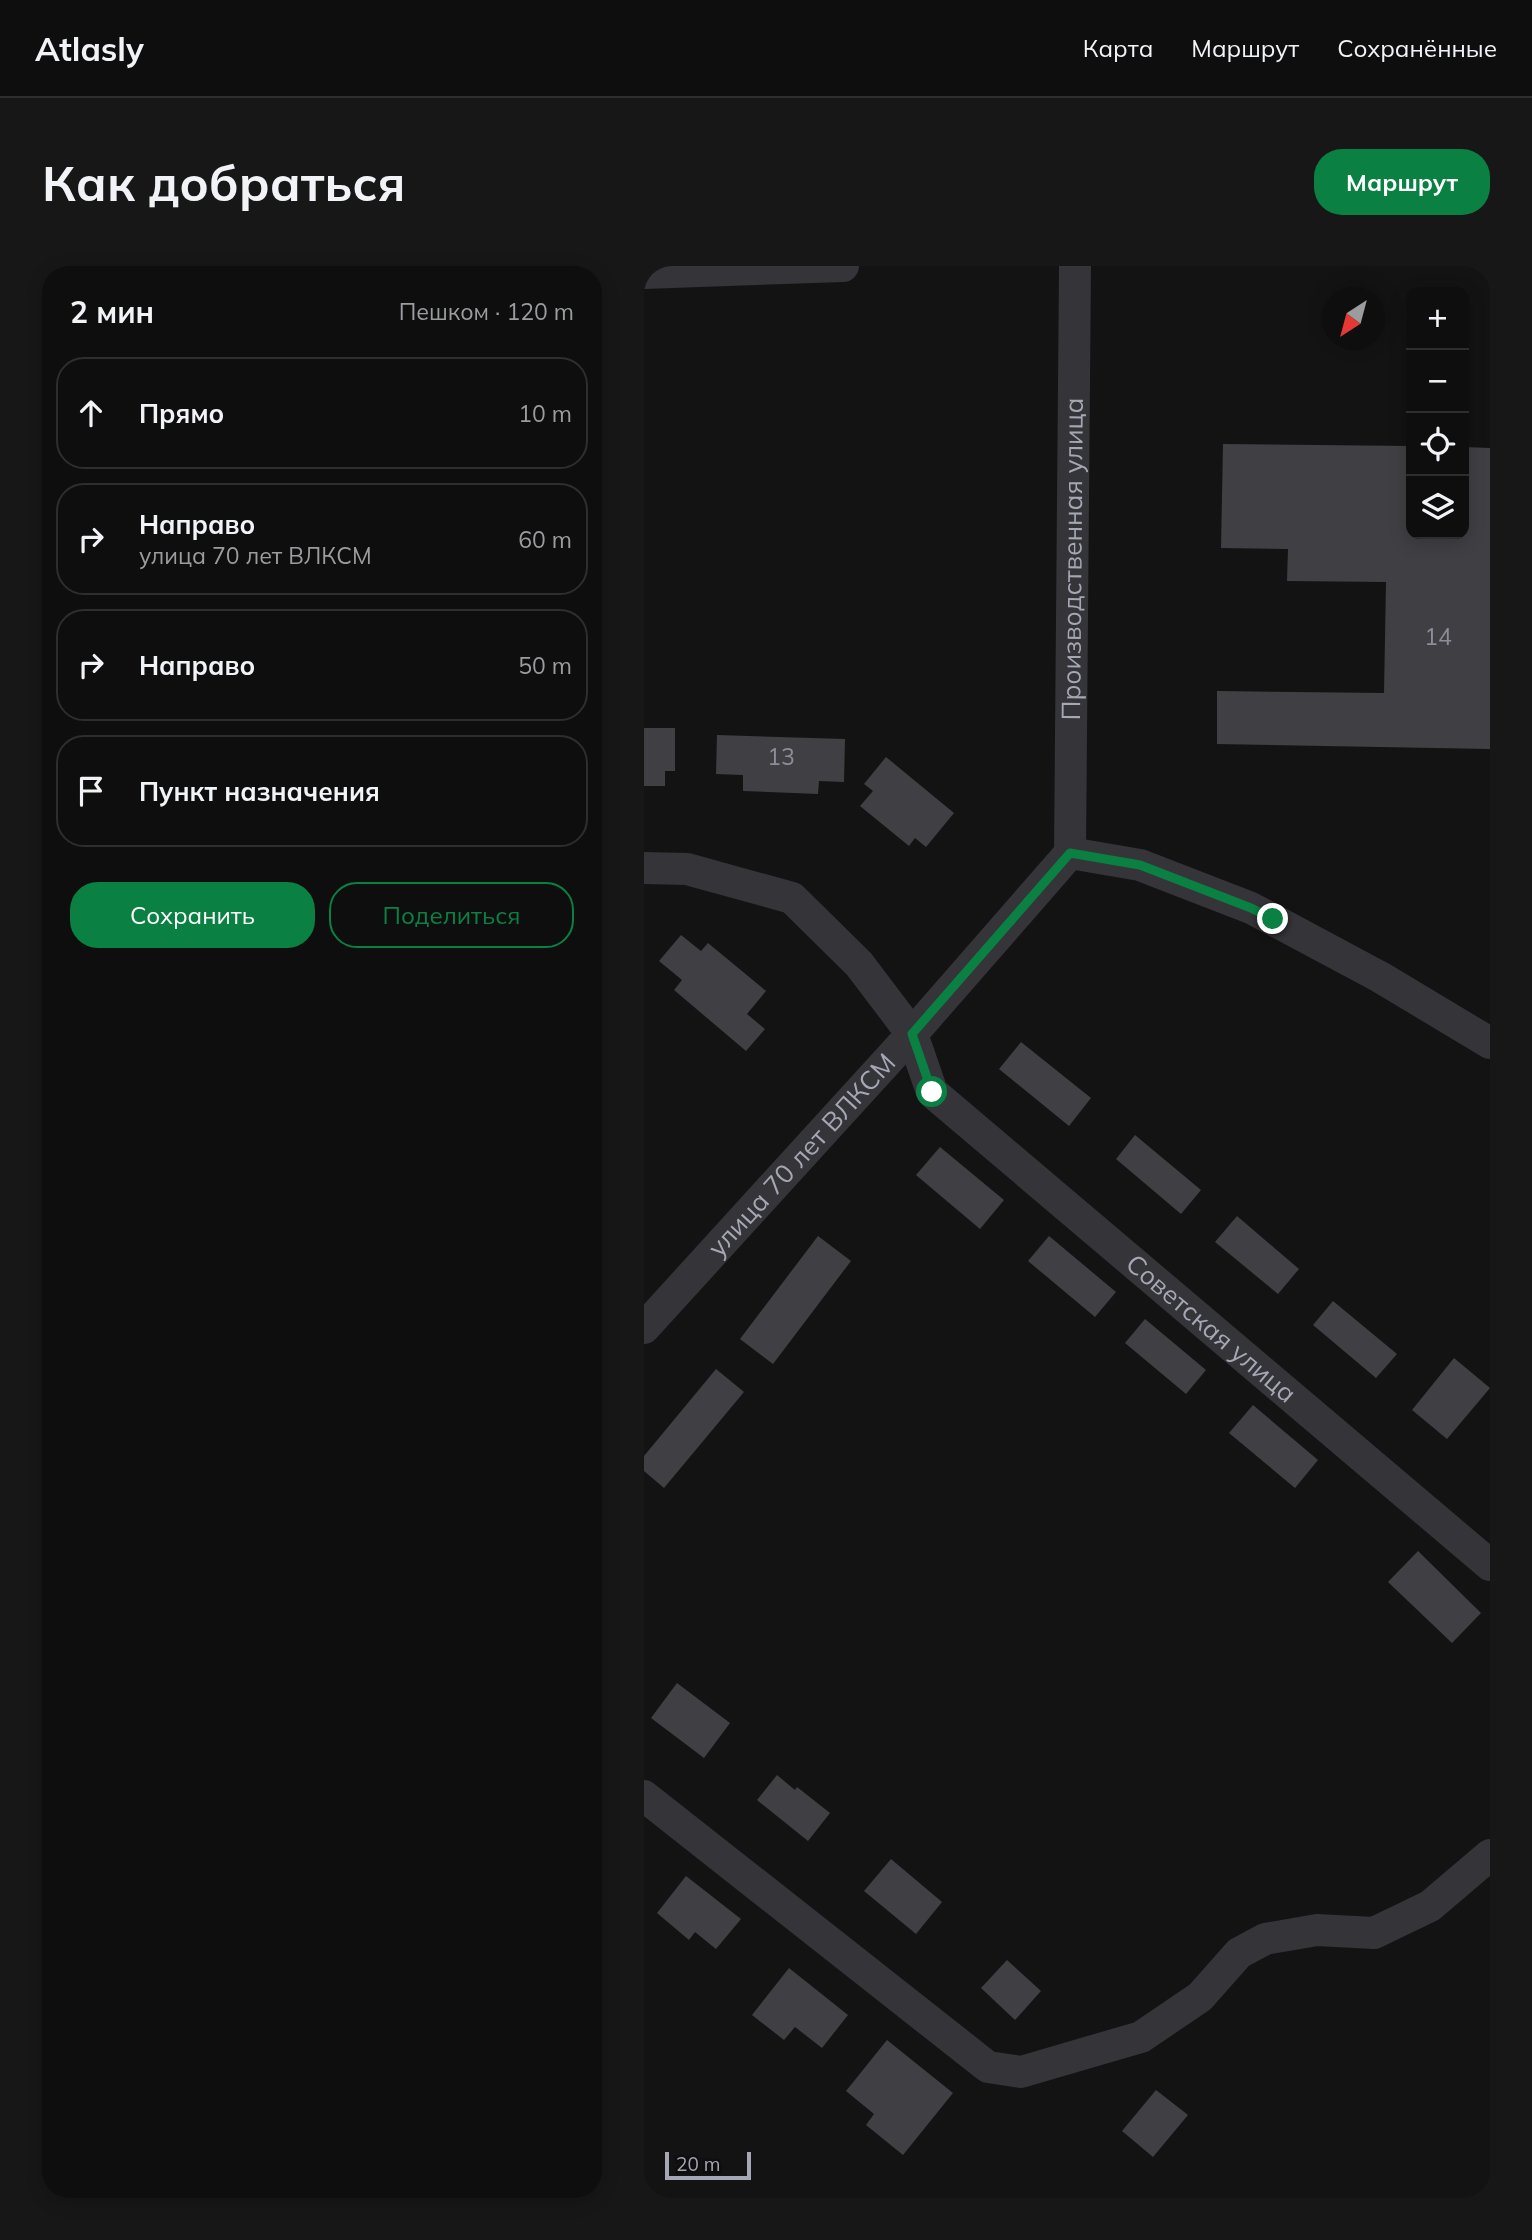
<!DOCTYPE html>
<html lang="ru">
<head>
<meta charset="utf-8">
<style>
  body { margin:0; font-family:Mulish,sans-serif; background:#171718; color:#f1f3f6 }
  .controls { position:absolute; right:21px; top:21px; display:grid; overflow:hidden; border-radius:14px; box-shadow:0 4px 18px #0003 }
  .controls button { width:63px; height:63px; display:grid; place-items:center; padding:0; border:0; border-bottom:2px solid #2e2e2f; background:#0e0e0f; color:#f1f3f6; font:35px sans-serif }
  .compass { position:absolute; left:678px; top:21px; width:63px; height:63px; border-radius:50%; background:#0e0e0f; box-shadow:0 4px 18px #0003; rotate:216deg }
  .scale { position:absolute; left:21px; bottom:18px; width:86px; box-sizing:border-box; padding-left:7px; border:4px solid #a6a7b4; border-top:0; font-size:19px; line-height:24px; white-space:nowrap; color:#a6a7b4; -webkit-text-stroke:5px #0e0e0f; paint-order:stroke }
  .stop { position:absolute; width:21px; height:21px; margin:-16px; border:5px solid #0b8043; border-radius:50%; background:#fff }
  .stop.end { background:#0b8043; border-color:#fff; box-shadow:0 2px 7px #0008 }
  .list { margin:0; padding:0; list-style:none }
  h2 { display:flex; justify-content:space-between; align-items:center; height:91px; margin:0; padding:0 28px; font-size:30px }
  h2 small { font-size:23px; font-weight:400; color:#9b9c9e }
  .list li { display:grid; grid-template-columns:46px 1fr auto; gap:21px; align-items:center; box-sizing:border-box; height:112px; margin:0 14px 14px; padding:0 14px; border:2px solid #2e2e2f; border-radius:28px }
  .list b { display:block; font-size:26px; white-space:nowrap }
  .list p { margin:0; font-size:23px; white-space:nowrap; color:#9b9c9e }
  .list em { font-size:23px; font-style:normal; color:#9b9c9e }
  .actions { display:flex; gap:14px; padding:21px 28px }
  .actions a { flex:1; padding:16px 0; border:2px solid #0b8043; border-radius:28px; text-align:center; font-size:24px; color:#0b8043 }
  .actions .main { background:#0b8043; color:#fff }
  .icon { flex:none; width:38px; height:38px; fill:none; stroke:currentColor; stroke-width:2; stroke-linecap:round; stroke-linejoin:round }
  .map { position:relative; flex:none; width:846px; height:1932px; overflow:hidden; border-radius:28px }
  header { display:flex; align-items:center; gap:42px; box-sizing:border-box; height:98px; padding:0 35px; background:#0e0e0f; border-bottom:2px solid #2e2e2f }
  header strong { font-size:33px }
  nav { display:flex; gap:38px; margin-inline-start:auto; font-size:24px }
  .intro { display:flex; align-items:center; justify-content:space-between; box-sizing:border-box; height:168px; padding:0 42px }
  h1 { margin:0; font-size:49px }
  .button { padding:18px 32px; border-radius:28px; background:#0b8043; color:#fff; font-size:24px; font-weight:700 }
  main { display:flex; gap:42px; padding:0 42px }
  aside { flex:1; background:#0e0e0f; border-radius:28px; box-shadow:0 4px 18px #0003 }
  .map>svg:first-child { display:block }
  .building { fill:#404044 }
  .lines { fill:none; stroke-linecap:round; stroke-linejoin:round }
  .street { stroke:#343439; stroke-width:32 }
  .route { stroke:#0b8043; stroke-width:9 }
  .labels { text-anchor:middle; stroke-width:5; stroke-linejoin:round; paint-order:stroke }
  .number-label { font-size:23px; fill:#8c8d98 }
  .street-label { font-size:26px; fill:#a6a7b4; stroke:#0e0e0f }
</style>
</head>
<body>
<header>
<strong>Atlasly</strong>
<nav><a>Карта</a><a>Маршрут</a><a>Сохранённые</a></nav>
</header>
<div class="intro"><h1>Как добраться</h1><a class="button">Маршрут</a></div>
<main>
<aside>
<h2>2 мин<small>Пешком · 120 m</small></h2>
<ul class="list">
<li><svg class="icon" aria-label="ahead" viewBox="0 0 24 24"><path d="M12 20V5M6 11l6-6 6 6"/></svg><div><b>Прямо</b></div><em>10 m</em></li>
<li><svg class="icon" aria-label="right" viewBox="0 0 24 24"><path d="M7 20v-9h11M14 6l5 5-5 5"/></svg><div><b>Направо</b><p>улица 70 лет ВЛКСМ</p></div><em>60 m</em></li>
<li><svg class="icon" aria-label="right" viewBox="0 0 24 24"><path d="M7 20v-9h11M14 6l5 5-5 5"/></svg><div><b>Направо</b></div><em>50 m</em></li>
<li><svg class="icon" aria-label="arrive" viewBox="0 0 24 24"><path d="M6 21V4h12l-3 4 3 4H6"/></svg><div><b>Пункт назначения</b></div></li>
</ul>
<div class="actions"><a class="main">Сохранить</a><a>Поделиться</a></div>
</aside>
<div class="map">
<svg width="846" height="1932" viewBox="0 0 846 1932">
  <rect width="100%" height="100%" fill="#131314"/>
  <path class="building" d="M579,178L767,180V268H820V181L846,182V483L573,478V425L740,427L742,316L643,315L644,283L577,282Z
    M0,462H31V505H21V520H0Z
    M73,469L201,473L200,516L175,515L174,528L99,525V509L72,508Z
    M242,491L310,547L282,581L271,572L265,580L216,540L229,525L220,518Z
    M37,669L57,685L64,677L122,725L103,748L121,763L102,785L30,724L38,714L15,695Z
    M377,776L447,832L425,860L355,803Z
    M491,869L557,924L537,948L472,893Z
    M296,881L360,934L336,963L272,909Z
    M593,950L655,1003L634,1028L571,976Z
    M174,970L207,995L129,1098L96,1073Z
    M405,970L472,1026L451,1051L384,995Z
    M689,1035L753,1088L732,1112L669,1059Z
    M501,1053L562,1104L542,1128L481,1077Z
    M810,1092L846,1122L803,1173L768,1144Z
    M72,1103L100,1126L20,1222L0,1205V1190Z
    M609,1139L674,1194L651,1222L585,1167Z
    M774,1285L837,1347L808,1377L744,1316Z
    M33,1417L86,1457L60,1492L7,1452Z
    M133,1509L151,1524L153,1521L186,1547L164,1575L113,1534Z
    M247,1593L298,1636L272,1668L220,1625Z
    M42,1610L97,1653L72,1683L51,1666L45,1674L13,1647Z
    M363,1694L397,1725L371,1754L337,1722Z
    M145,1702L204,1749L178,1782L151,1761L140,1774L108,1749Z
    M243,1774L309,1827L259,1889L222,1859L230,1848L202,1825Z
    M512,1824L544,1849L509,1891L478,1865Z"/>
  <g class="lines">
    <g class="street">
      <path d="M0,7L199,0"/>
      <path id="s1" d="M426,587L431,0"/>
      <path d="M426,587L496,599L607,642L736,711L846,777"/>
      <path id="s2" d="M0,602L43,603L148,632L215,698L268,768L288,826L846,1299"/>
      <path id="s3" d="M0,1062L268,768L426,587"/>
      <path d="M0,1530L344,1801L377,1806L497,1771L556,1731L595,1687L621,1673L673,1664L730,1667L786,1640L846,1589"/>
    </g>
  </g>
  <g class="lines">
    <path class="route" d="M288,826L268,768L426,587L496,599L607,642L629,653"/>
  </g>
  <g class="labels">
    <g class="number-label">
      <text x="794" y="379">14</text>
      <text x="137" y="499">13</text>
    </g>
    <g class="street-label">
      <text dy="9" stroke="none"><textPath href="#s1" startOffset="294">Производственная улица</textPath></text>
      <text dy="9" stroke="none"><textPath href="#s3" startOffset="234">улица 70 лет ВЛКСМ</textPath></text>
      <text dy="9" stroke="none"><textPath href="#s2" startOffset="761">Советская улица</textPath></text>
    </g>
  </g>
</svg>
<div class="controls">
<button>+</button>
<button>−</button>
<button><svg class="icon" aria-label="locate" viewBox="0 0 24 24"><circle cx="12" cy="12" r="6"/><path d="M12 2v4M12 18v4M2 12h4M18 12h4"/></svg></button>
<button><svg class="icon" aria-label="layers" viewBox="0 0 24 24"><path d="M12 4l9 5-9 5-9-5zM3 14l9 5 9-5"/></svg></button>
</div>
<svg class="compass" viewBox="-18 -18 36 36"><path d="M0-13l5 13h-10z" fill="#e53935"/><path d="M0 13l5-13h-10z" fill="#9b9c9e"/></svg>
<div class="scale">20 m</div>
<div class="stop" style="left:288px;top:826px"></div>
<div class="stop end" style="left:629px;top:653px"></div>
</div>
</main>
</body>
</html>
